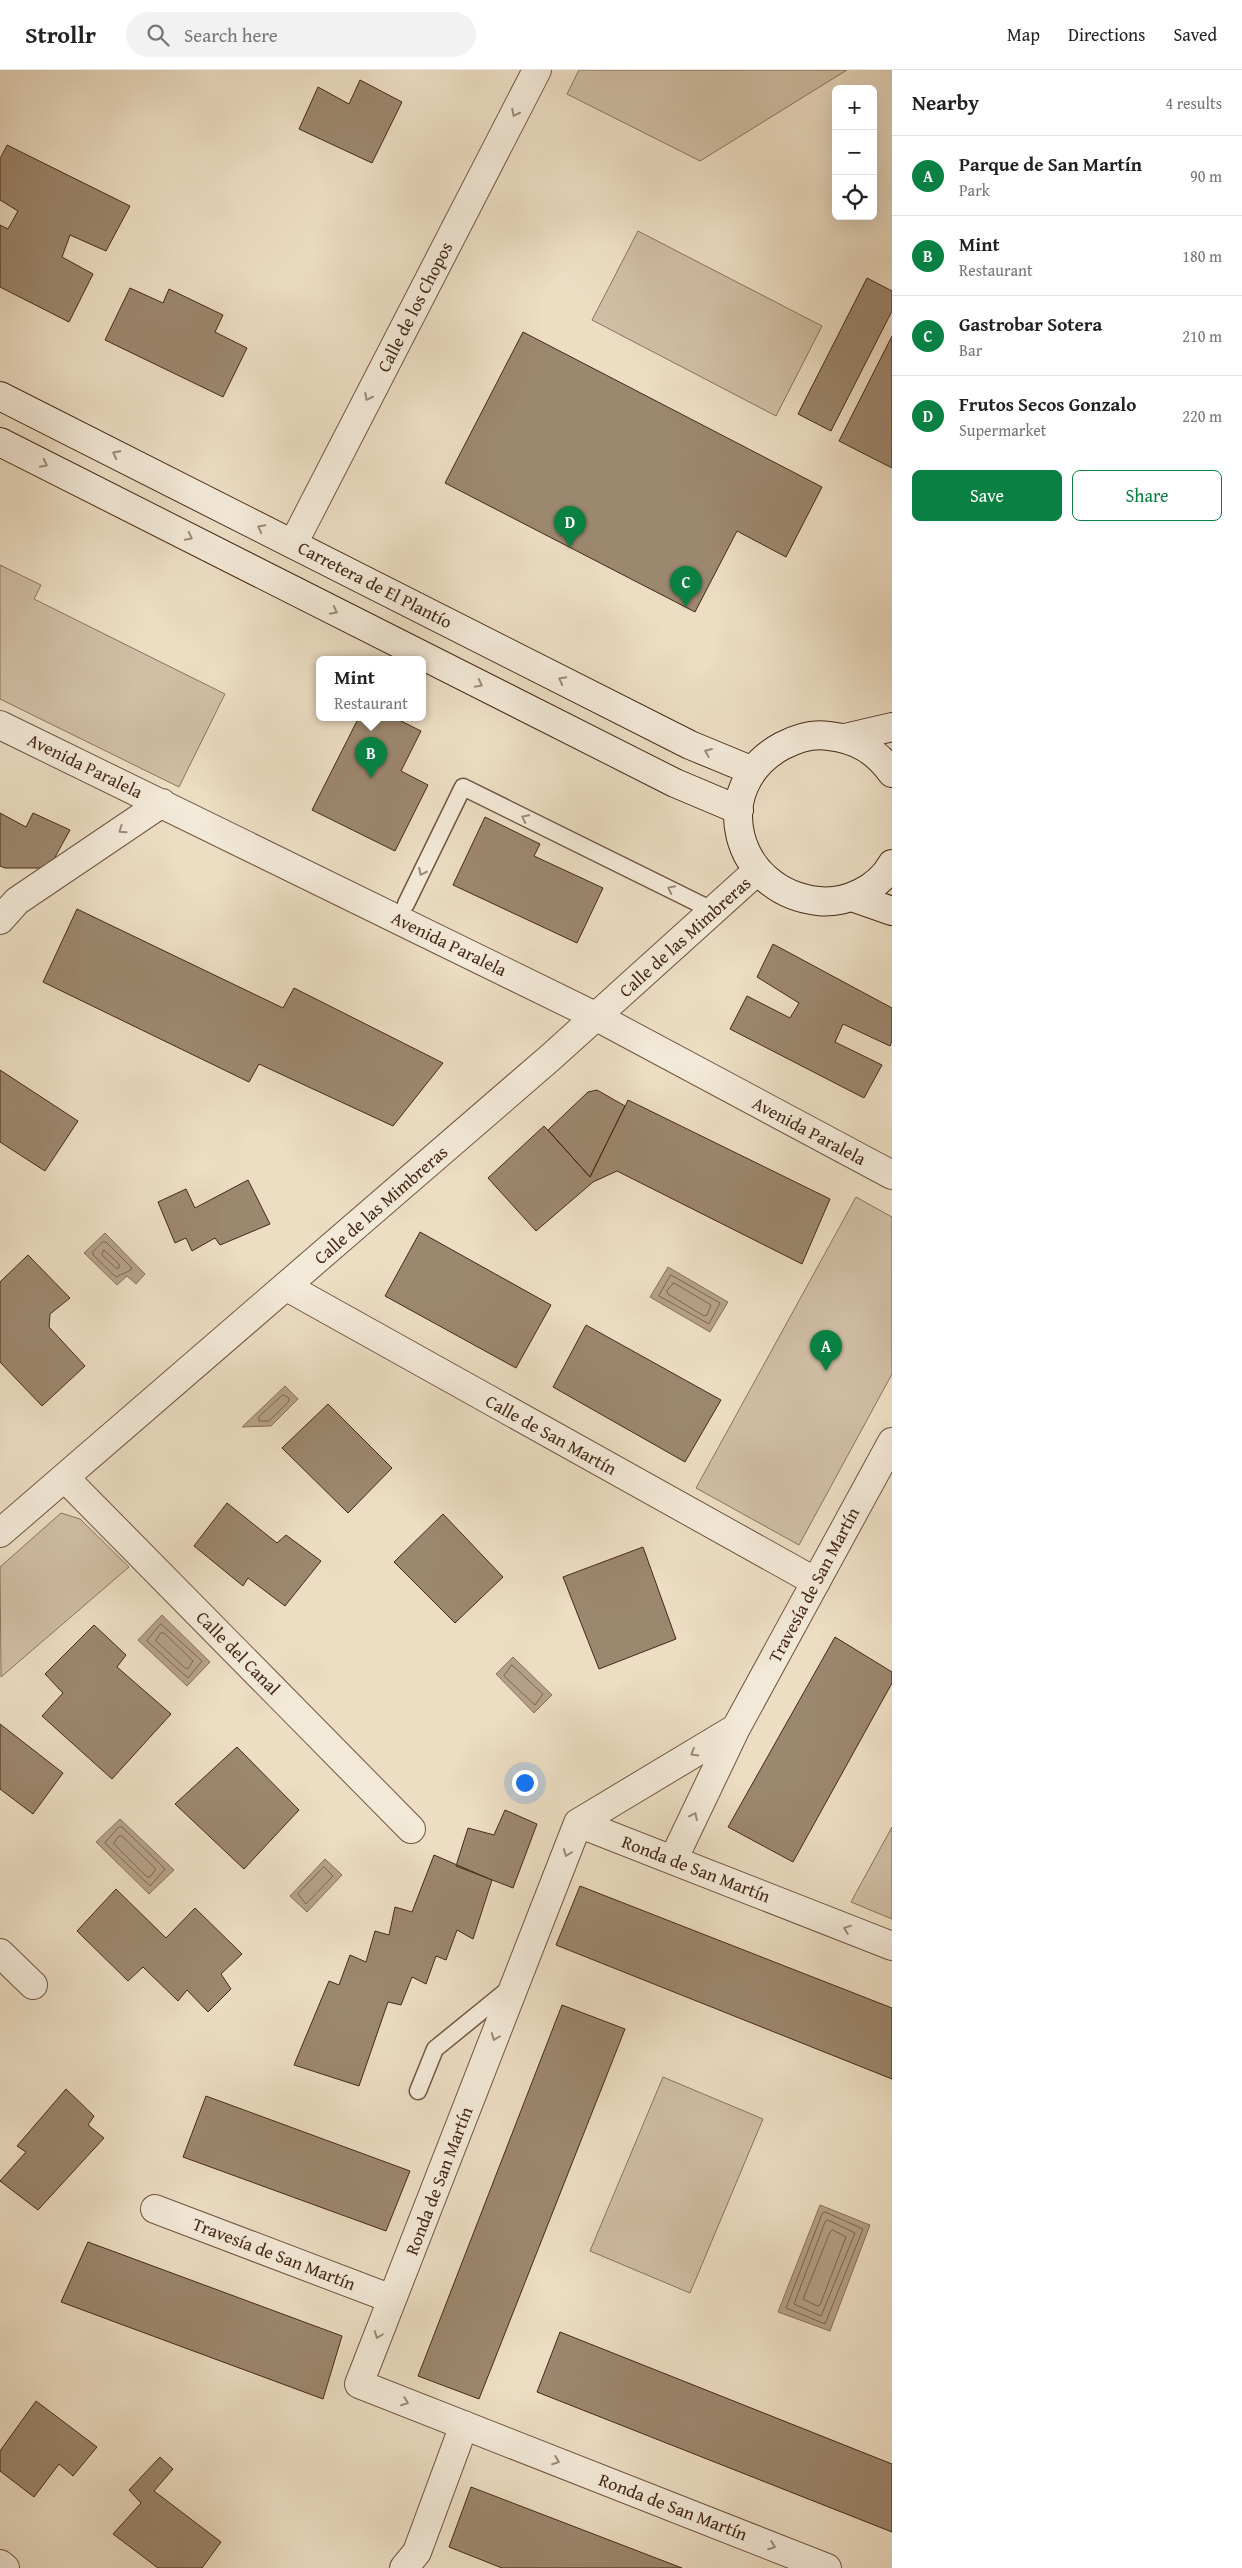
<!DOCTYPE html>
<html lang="en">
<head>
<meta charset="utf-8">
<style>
  body { margin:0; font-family:"Gentium Book Plus",serif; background:#f2f2f2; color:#222 }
  .controls { position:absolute; right:15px; top:15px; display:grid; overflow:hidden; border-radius:8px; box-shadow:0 5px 20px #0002 }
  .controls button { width:45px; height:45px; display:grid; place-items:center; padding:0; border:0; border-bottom:1px solid #e0e0e0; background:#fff; color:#222; font:25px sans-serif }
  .you { position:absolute; left:524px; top:1712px; width:18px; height:18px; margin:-12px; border:4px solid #fff; border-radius:50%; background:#1a73e8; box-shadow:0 0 0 8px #1a73e833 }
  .badge { display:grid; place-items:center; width:32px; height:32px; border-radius:50%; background:#0b8043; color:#fff; font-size:16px; font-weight:700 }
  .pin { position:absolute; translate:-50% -41px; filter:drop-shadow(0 1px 2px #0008) }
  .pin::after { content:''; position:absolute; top:26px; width:18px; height:15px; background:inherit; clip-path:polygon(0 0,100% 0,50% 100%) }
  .popup { position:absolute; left:316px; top:586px; width:110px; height:65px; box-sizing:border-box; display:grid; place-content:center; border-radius:8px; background:#fff; filter:drop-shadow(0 1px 4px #0005); font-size:16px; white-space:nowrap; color:#767676 }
  .popup b { font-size:19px; color:#222 }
  .popup::after { content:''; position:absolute; left:50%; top:100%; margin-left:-10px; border:10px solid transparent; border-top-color:#fff }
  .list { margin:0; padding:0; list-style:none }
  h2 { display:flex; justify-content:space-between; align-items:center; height:65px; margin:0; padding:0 20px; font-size:21px }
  h2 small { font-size:16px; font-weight:400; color:#767676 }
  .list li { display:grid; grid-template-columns:32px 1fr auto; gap:15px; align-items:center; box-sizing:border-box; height:80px; padding:0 20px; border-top:1px solid #e0e0e0 }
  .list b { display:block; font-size:19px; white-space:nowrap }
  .list p { margin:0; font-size:16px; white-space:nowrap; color:#767676 }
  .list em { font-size:16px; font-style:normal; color:#767676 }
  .actions { display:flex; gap:10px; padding:15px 20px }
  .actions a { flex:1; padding:11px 0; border:1px solid #0b8043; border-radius:8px; text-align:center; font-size:18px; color:#0b8043 }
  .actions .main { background:#0b8043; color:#fff }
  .icon { flex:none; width:28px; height:28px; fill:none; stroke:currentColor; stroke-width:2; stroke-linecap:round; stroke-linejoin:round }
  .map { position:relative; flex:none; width:892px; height:2498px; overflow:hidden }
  header { display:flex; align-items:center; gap:30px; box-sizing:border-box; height:70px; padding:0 25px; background:#fff; border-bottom:1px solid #e0e0e0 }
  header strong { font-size:24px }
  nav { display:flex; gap:28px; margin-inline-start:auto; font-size:18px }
  .search { width:350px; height:45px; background:#f2f2f2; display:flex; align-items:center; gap:12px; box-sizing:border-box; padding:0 18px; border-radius:28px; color:#767676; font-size:19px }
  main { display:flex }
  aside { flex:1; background:#fff }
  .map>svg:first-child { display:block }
  .green { fill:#d0bea5; stroke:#8b745d }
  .water { fill:#b4a088; stroke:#88705a }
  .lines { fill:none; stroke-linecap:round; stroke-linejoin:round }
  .shore { stroke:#7d644e; stroke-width:1 }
  .building { fill:#9c876f; stroke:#462915 }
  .lane-casing { stroke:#705640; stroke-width:19 }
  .street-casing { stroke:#705640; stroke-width:30 }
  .secondary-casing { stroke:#462915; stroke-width:30 }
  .lane { stroke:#f3e9d8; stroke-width:16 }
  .street { stroke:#f3e9d8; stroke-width:28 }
  .secondary { stroke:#f3e9d8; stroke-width:28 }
  .oneway { stroke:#9c8976 }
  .labels { text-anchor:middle; stroke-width:4.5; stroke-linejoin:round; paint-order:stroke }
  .street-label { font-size:18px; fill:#462915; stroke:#f3e9d8 }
</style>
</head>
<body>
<header>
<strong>Strollr</strong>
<div class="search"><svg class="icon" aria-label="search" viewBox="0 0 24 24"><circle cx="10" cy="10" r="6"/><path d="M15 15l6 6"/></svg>Search here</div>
<nav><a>Map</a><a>Directions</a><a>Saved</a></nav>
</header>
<main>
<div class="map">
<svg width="892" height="2498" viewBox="0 0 892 2498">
  <rect width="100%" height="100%" fill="#ecddc3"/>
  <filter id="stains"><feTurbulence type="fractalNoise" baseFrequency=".004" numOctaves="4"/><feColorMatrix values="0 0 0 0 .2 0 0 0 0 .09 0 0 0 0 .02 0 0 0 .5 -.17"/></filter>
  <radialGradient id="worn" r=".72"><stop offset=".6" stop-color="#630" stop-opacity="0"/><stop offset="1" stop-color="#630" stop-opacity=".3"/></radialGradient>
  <path class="green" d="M579,0H847L700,91L567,24Z
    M638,161L822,256L776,346L592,250Z
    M0,495L41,515L34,529L225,624L179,717L0,629Z
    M856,1127L892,1147V1304L799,1475L696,1418Z
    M61,1443L80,1449L129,1497L1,1607L0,1497Z
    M892,1757V1849L851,1832Z
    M663,2007L763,2049L690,2223L590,2181Z"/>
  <path class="water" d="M105,1163L145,1204L136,1214L127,1206L117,1215L84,1183Z
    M668,1197L728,1232L710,1262L650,1227Z
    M285,1316L298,1329L271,1356L242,1357Z
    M162,1545L210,1592L187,1616L138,1570Z
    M513,1587L552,1625L534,1643L496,1604Z
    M120,1749L174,1800L149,1824L96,1772Z
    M325,1789L342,1805L307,1842L290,1826Z
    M820,2135L870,2155L830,2261L778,2242Z"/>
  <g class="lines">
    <path class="shore" d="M103,1172H106L131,1197V1200L116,1207L93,1185V1182Z
      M104,1180L119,1194V1198H116L102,1185Z
      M671,1205L720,1233L709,1254L659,1226Z
      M674,1213L711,1235L707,1245L704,1246L668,1224L667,1221Z
      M283,1325L289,1328V1331L269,1351H259V1347Z
      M161,1554L202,1591L188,1608L147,1571Z
      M161,1563H164L193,1591L188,1599L185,1598L156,1571Z
      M512,1595L543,1624L535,1635L504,1606Z
      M119,1757H122L165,1799L150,1816L105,1773Z
      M119,1766H122L156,1799L150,1807H147L114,1774Z
      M324,1797L333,1806L306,1834L298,1824Z
      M825,2142L863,2159L825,2254L786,2238L822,2144Z
      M828,2150L855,2163L821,2246L794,2234L825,2152Z
      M833,2160L846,2167L820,2235L817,2236L803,2229L830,2162Z"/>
  </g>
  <path class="building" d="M360,10L402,32L372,93L299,59L318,17L349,34Z
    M7,75L130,136L106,181L70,165L62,187L93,204L69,252L0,217V155L8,159L18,141L0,130V89Z
    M867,208L892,221V241L831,361L798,344Z
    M130,218L163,233L169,219L223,245L215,262L247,278L223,327L105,270Z
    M523,262L822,417L786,487L737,461L695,542L445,413Z
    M892,266V398L839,371Z
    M359,647H393L421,661L401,701L428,715L395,781L312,740Z
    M0,743L26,757L33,743L70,760L49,798H5L0,796Z
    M485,747L540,774L534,786L603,818L577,873L453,815Z
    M77,839L283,938L294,918L443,993L393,1056L259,994L249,1012L43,912Z
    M773,874L892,938V971L890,976L843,954L835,972L882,995L864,1028L730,959L747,926L790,948L799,933L757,907Z
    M0,1000L78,1051L45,1101L0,1072Z
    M597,1020L625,1036L590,1107L548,1060L588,1022Z
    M628,1030L830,1129L802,1194L617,1101L593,1112L536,1161L488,1108L544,1056L590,1107Z
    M248,1110L270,1154L220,1175L215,1168L192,1181L186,1168L175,1173L158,1132L186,1119L195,1138Z
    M420,1162L551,1235L516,1298L385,1226Z
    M28,1185L70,1228L50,1244L49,1257L85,1296L42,1336L0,1292V1212Z
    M586,1255L721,1330L685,1392L553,1317Z
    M328,1334L392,1398L348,1443L282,1378Z
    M227,1433L277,1473L286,1465L321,1491L285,1536L248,1508L243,1516L194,1476Z
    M443,1444L503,1507L455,1553L394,1492Z
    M643,1477L676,1569L599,1599L563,1507Z
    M94,1555L126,1585L117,1597L171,1644L112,1709L42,1646L63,1623L45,1604Z
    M835,1567L892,1602V1613L793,1792L728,1757Z
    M0,1654L63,1703L33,1744L0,1719Z
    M237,1677L299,1740L244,1799L175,1734Z
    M505,1740L537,1754L513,1818L456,1796L468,1758L494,1765Z
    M434,1785L492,1810L473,1869L457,1860L446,1890L436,1886L426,1914L412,1907L401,1935L388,1932L359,2016L294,1995L329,1911L339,1915L350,1885L366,1892L375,1861L389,1865L395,1837L412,1842Z
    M580,1816L892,1938V2009L556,1875Z
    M116,1819L166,1868L195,1838L242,1884L221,1904L231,1919L208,1942L187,1920L178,1931L143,1897L128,1911L77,1861Z
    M562,1935L625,1959L479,2329L418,2306Z
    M66,2019L94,2046L88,2055L104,2068L38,2140L0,2111L26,2082L17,2076Z
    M206,2026L410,2101L386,2161L183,2087Z
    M88,2172L342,2266L323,2329L61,2232Z
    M560,2262L892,2394V2462L537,2322Z
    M36,2331L97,2377L73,2406L59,2394L34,2427L0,2401V2381Z
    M160,2387L173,2399L154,2421L221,2472L202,2498H158L113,2464L141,2433L129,2420Z
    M471,2417L682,2498H502L449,2477Z"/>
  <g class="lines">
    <g class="lane-casing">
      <path id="lane" d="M406,834L463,717L714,841
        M418,2021L435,1979L510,1918"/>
    </g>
    <g class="street-casing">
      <path id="street" d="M293,474L537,0
        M0,655L595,946L892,1105
        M0,850L17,831L162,733
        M287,1217L816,1512
        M65,1408L411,1759
        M0,1463L551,987L757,801
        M578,1753L736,1658
        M673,1790L736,1658L892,1372
        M0,1883L33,1915
        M155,2139L392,2229
        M0,2494L5,2498
        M404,2498L417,2482L464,2355
        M827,2498L359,2314L578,1753L892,1876"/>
    </g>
    <g class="secondary-casing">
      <path id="secondary" d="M0,326L690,675L753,701
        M0,372L675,713L739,740
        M845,668L892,657
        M892,703C876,681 857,669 829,666C813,663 797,668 782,676C707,717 734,822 818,831C846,834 878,819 892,794
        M852,827L892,841"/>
    </g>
    <use href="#lane" class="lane"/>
    <use href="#street" class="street"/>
    <use href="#secondary" class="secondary"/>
  </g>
  <defs><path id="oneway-chevron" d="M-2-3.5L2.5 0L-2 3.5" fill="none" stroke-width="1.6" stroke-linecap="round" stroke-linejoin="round" transform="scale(1.25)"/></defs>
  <g class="oneway">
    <use href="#oneway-chevron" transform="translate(515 43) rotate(117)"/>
    <use href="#oneway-chevron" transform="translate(368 327) rotate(117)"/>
    <use href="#oneway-chevron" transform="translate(116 384) rotate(-153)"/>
    <use href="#oneway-chevron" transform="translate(44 394) rotate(27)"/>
    <use href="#oneway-chevron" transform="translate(261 458) rotate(-153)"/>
    <use href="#oneway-chevron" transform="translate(189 467) rotate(27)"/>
    <use href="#oneway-chevron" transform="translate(334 541) rotate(27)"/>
    <use href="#oneway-chevron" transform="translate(562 610) rotate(-153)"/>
    <use href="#oneway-chevron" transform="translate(479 614) rotate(27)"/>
    <use href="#oneway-chevron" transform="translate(708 682) rotate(-157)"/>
    <use href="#oneway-chevron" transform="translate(525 748) rotate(-154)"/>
    <use href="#oneway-chevron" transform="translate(122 760) rotate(146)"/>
    <use href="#oneway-chevron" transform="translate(422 802) rotate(116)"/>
    <use href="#oneway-chevron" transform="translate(671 819) rotate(-154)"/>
    <use href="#oneway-chevron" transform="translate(694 1683) rotate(149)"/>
    <use href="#oneway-chevron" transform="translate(694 1746) rotate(-64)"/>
    <use href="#oneway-chevron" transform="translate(567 1783) rotate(111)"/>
    <use href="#oneway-chevron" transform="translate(847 1859) rotate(-159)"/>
    <use href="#oneway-chevron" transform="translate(495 1967) rotate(111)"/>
    <use href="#oneway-chevron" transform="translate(378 2265) rotate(111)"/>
    <use href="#oneway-chevron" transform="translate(405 2332) rotate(21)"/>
    <use href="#oneway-chevron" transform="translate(556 2391) rotate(21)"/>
    <use href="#oneway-chevron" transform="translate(772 2476) rotate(21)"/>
  </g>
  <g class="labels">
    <g class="street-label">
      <text transform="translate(415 237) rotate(-63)" y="6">Calle de los Chopos</text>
      <text transform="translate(375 515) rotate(27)" y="6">Carretera de El Plantío</text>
      <text transform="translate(85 696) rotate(26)" y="6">Avenida Paralela</text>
      <text transform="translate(685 867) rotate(-42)" y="6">Calle de las Mimbreras</text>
      <text transform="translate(449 874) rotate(26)" y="6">Avenida Paralela</text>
      <text transform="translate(809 1061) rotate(28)" y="6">Avenida Paralela</text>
      <text transform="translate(381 1135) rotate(-41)" y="6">Calle de las Mimbreras</text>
      <text transform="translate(551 1365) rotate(29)" y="6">Calle de San Martín</text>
      <text transform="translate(814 1515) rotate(-62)" y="6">Travesía de San Martín</text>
      <text transform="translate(238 1583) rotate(45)" y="6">Calle del Canal</text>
      <text transform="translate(696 1799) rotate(21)" y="6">Ronda de San Martín</text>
      <text transform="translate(439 2111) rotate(-69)" y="6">Ronda de San Martín</text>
      <text transform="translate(274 2184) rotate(21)" y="6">Travesía de San Martín</text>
      <text transform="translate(673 2437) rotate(21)" y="6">Ronda de San Martín</text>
    </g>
  </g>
  <rect width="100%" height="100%" filter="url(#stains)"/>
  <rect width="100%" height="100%" fill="url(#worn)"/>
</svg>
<div class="controls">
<button>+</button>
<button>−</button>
<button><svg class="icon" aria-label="locate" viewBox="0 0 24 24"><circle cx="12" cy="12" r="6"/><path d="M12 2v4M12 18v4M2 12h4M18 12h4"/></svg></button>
</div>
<div class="you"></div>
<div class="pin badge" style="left:826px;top:1301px">A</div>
<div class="pin badge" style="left:371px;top:708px">B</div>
<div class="popup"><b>Mint</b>Restaurant</div>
<div class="pin badge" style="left:686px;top:537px">C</div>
<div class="pin badge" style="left:570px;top:477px">D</div>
</div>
<aside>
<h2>Nearby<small>4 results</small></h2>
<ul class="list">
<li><span class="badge">A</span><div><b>Parque de San Martín</b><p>Park</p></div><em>90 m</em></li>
<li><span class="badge">B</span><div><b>Mint</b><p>Restaurant</p></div><em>180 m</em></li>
<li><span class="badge">C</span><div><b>Gastrobar Sotera</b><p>Bar</p></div><em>210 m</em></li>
<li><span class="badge">D</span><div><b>Frutos Secos Gonzalo</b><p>Supermarket</p></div><em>220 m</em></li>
</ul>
<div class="actions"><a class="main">Save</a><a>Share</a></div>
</aside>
</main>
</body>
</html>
